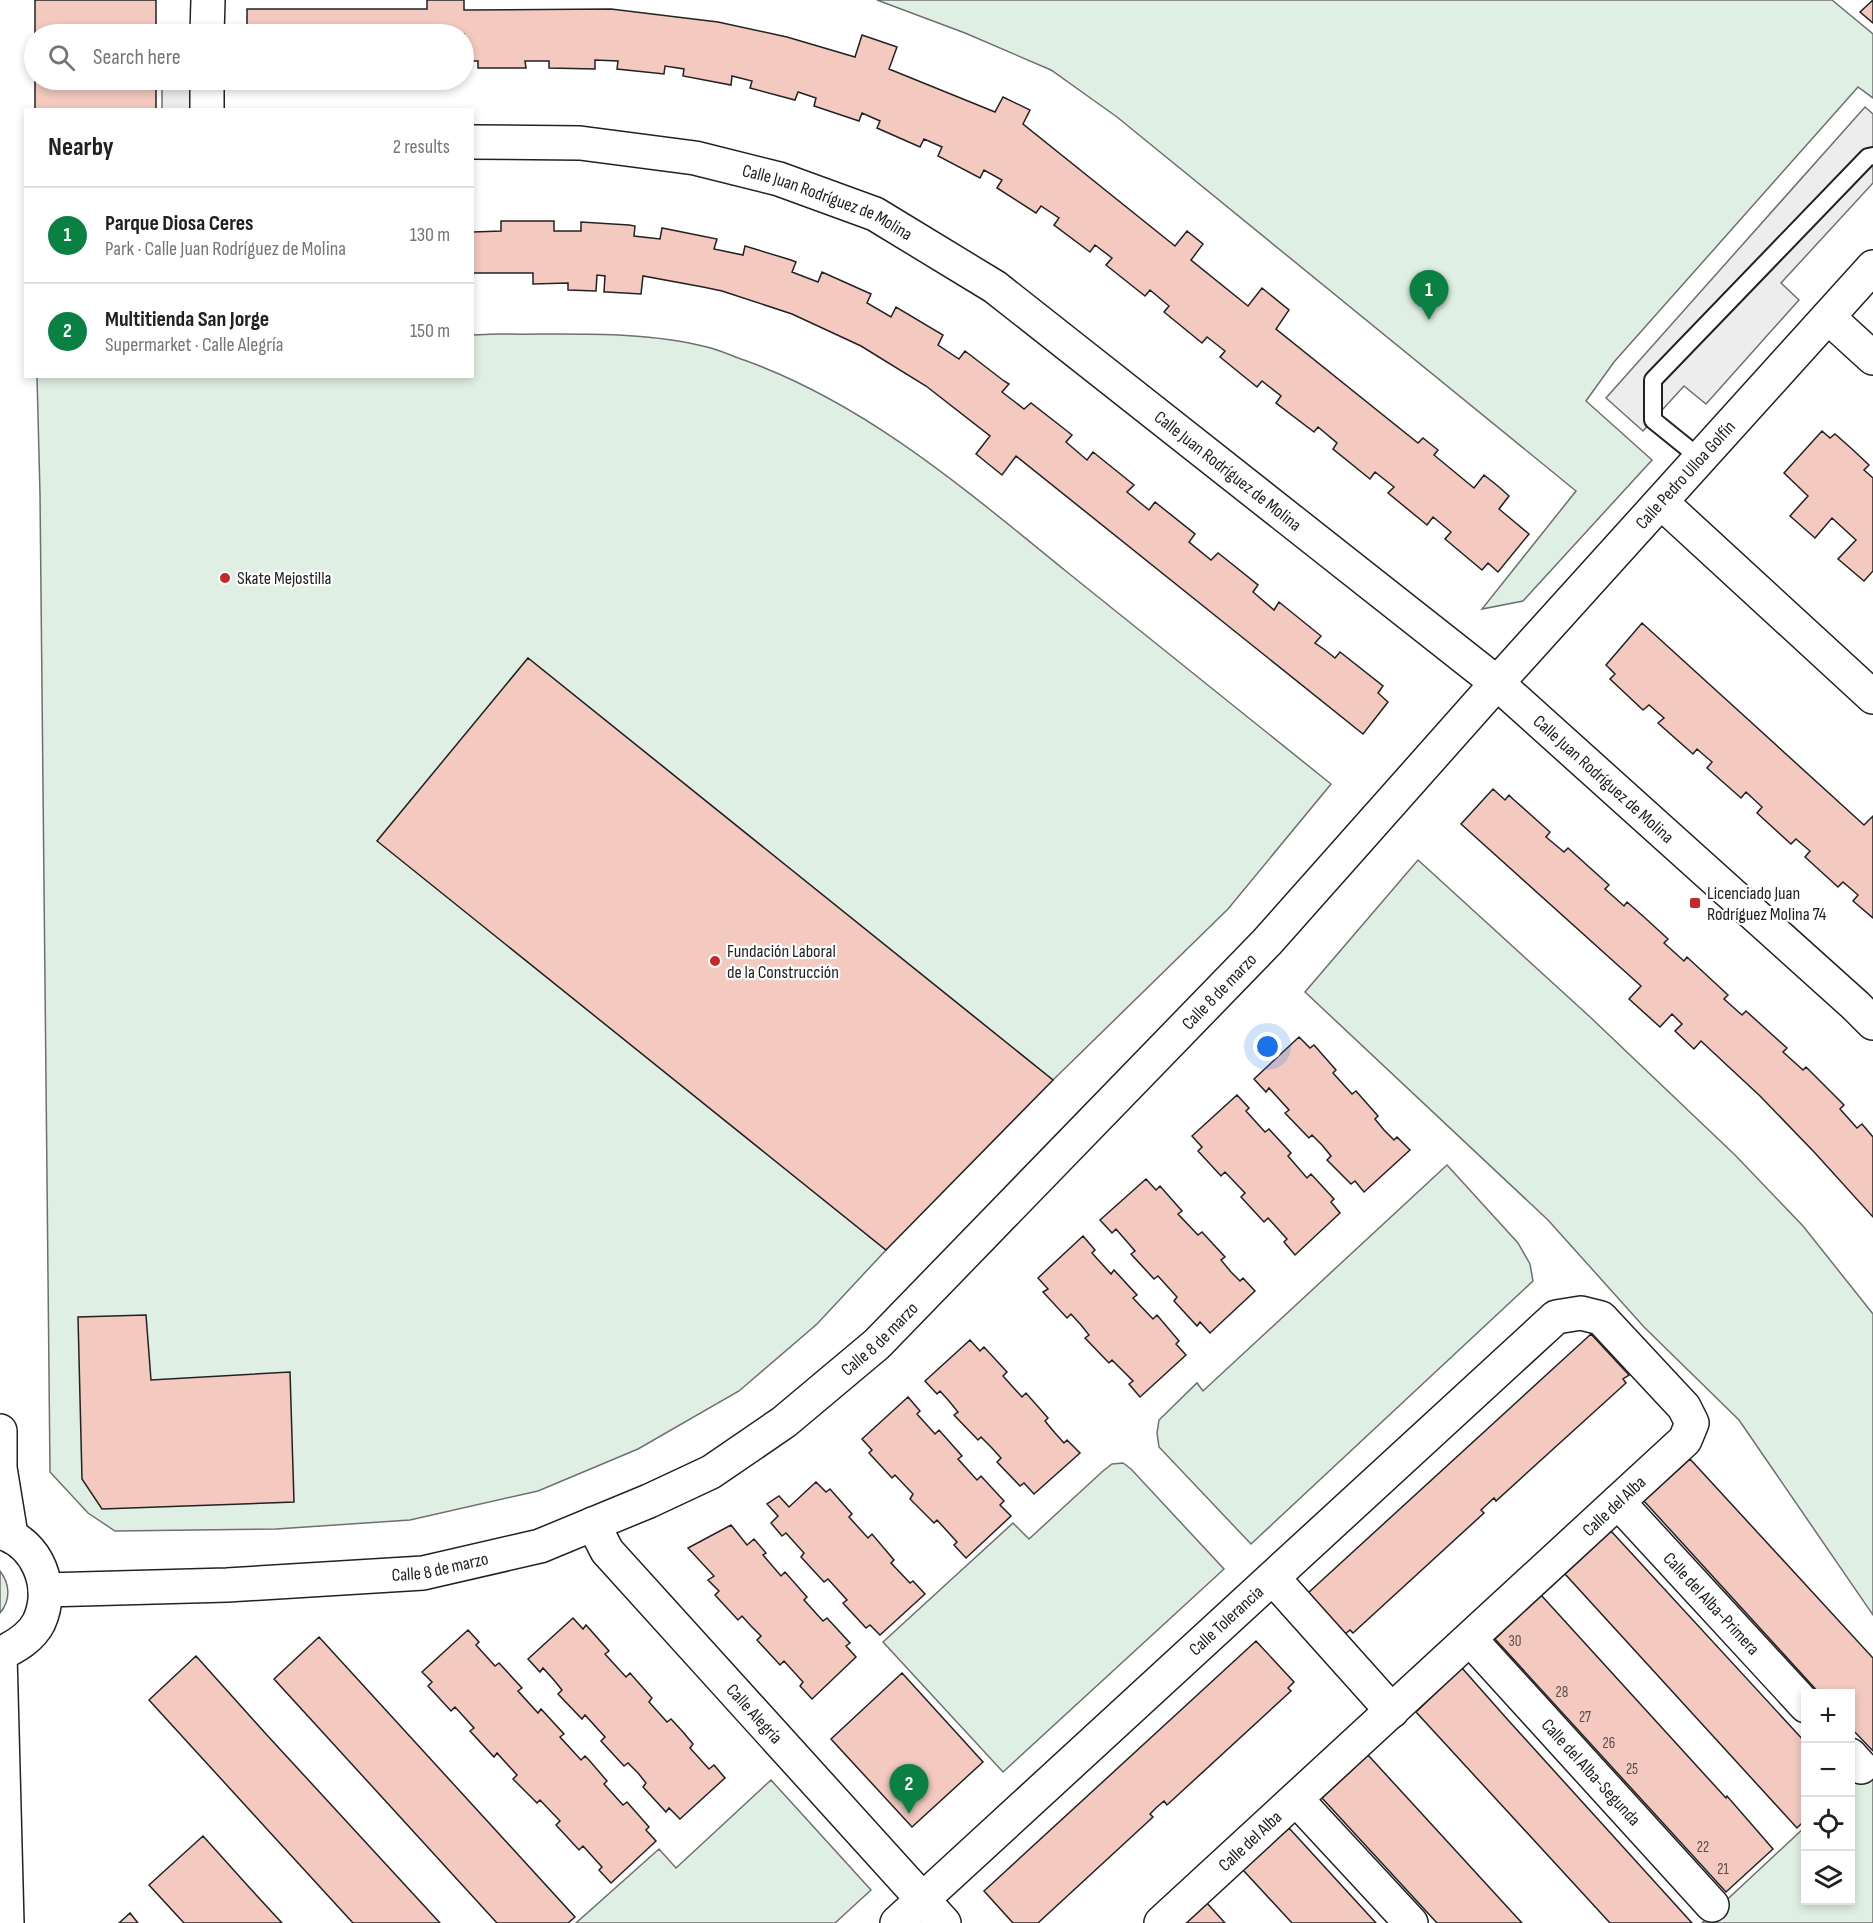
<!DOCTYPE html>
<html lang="en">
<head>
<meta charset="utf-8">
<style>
  body { margin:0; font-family:"Sofia Sans Condensed",sans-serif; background:#f2f2f2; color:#202124 }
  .controls { position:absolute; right:18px; bottom:18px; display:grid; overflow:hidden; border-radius:0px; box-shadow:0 3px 9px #0003 }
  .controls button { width:54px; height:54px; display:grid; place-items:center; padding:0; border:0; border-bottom:2px solid #e0e0e0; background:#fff; color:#202124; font:30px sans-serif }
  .you { position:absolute; left:1268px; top:1047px; width:21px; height:21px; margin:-15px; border:4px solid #fff; border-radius:50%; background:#1a73e8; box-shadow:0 0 0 9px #1a73e833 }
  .badge { display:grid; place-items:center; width:39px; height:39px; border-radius:50%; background:#0b8043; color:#fff; font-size:20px; font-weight:700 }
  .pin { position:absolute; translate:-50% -50px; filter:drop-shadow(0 2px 3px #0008) }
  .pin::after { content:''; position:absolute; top:32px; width:21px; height:18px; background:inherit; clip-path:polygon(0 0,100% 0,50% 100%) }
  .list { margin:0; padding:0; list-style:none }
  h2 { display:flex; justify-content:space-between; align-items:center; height:78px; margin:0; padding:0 24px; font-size:26px }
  h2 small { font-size:20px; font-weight:400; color:#757577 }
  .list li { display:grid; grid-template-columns:39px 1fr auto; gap:18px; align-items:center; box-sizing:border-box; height:96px; padding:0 24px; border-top:2px solid #e0e0e0 }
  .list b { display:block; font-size:22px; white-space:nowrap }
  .list p { margin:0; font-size:20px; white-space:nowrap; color:#757577 }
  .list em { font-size:20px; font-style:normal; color:#757577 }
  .icon { flex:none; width:33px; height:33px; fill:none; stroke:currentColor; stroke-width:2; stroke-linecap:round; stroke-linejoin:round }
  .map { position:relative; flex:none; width:1873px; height:1923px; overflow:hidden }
  .search { position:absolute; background:#fff; box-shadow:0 3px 9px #0003; left:24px; top:24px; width:450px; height:66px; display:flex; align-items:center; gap:15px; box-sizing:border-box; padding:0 21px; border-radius:33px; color:#757577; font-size:22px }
  .panel { position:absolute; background:#fff; box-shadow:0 3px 9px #0003; left:24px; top:108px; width:450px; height:270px; border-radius:0px }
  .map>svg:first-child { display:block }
  .green { fill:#e0efe3; stroke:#6f6f6f; stroke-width:1.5 }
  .parking { fill:#ededed; stroke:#6f6f6f; stroke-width:1.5 }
  .building { fill:#f3c9c0; stroke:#222; stroke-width:1.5 }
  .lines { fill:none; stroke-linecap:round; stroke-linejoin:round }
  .lane-casing { stroke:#222; stroke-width:20 }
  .street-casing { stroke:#222; stroke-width:36 }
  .primary-casing { stroke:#222; stroke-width:36 }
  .lane { stroke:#fff; stroke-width:16 }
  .street { stroke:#fff; stroke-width:33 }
  .primary { stroke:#fff; stroke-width:33 }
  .poi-dot { fill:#c62828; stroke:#fff; stroke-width:2 }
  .labels { text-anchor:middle; stroke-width:4.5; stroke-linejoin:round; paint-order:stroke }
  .number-label { font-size:15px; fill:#564c4a }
  .street-label { font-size:18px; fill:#222; stroke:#fff }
  .poi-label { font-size:18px; fill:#222; stroke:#fff; text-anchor:start }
</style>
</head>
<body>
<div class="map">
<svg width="1873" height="1923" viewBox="0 0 1873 1923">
  <rect width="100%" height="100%" fill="#fff"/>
  <path class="green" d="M877,0H1832L1873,34V98L1858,87L1614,362L1586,401L1652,460L1523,601L1482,609L1576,491L1117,117L1051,70L965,33Z
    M497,334C564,335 642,330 707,347C720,350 732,356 744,360C867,404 967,491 1067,572C1155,643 1243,713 1331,784L1228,909L1053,1080L528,658L378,841L886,1250L817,1324L739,1391L638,1449L538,1491L410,1520L276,1529L115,1531L88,1513L50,1472L40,494L37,377L472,376L473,335Z
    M1418,860L1589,1016L1735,1155L1803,1226L1873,1314V1615L1739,1420L1644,1327L1548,1220L1305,992Z
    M1447,1165L1518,1243L1530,1264L1533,1281L1251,1544L1159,1447L1157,1433L1159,1420L1197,1383L1203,1391Z
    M1123,1463L1131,1469L1224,1569L1003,1772L883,1642L1013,1523L1029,1539L1103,1471L1112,1464Z
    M0,1571C10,1584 11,1600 0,1613Z
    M1873,1765V1923H1702L1805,1827L1806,1900H1850L1851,1786Z
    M771,1780L871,1890L835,1923H576L659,1849L676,1868Z"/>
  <path class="parking" d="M162,80H190V109H162Z
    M1865,107L1873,114V183L1781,283L1799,300L1706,404L1684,386L1643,431L1606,398Z"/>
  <path class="building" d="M35,0H156V34H35Z
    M427,0H464V10L611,9L718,22L787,37L855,57L862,35L897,47L889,69L995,112L1003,97L1030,110L1023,124L1175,246L1187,231L1203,244L1191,260L1248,306L1262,288L1289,310L1276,329L1418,443L1423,438L1438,450L1434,455L1474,488L1484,475L1499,487L1509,496L1499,509L1529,534L1498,572L1488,563L1482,570L1445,539L1451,532L1433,517L1427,525L1388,493L1394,487L1375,472L1370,479L1333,449L1337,443L1318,427L1314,432L1276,403L1281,396L1262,381L1257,387L1220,357L1225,351L1207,337L1202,343L1164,312L1169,306L1150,290L1145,296L1106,265L1112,258L1095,245L1090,252L1054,225L1059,218L1041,206L1036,213L997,188L1002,180L984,170L980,178L938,156L942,147L924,139L920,147L877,128L880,121L862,113L859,121L814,106L816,98L798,92L795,100L750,88L752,81L732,76L731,85L683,76L684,69L665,66L664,74L617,69L618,61L595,60V69L549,68V61H525L526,68H478V61H464V34H247V9H427Z
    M1873,0V23L1860,12Z
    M35,80H156V110H35Z
    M472,221L473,232L501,231V221H554V231H581V222L629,225L635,226L634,236L660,239L662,228L717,239L714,249L743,255L745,246L791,260L796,262L792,272L818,282L822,272L871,294L867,303L891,317L896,307L943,335L938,345L959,359L965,351L1004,381L1009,384L1002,392L1024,409L1031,403L1067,431L1072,435L1066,442L1087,460L1093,452L1134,485L1127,492L1149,510L1155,502L1195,534L1189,542L1211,560L1218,553L1222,556L1258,585L1253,592L1274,610L1279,602L1321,636L1315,643L1325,650L1335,658L1340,652L1383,686L1378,693L1388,702L1363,734L1016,456L1002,475L976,454L990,436L926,386L861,346L792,314L722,291L703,287L643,276L641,294L607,292H604L605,276L597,275L596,291L568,290V283L533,284V273H472Z
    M1822,431L1830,438L1835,434L1852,449L1869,465L1864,470L1873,478V571L1864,581L1838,559L1856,540L1832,518L1815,538L1790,516L1808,496L1784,473Z
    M1642,623L1864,825L1873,816V918L1853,901L1858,895L1843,882L1838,887L1805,857L1810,851L1796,839L1791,844L1757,813L1762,807L1746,792L1741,798L1707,768L1712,762L1705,756L1697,749L1693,754L1658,723L1664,718L1656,711L1649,705L1643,710L1610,679L1615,674L1606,665Z
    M528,658L1053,1080L886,1250L377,841Z
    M1493,789L1505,800L1509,795L1513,799L1550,832L1546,837L1564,852L1568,848L1609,885L1605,889L1624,906L1627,902L1644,917L1668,939L1664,943L1684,961L1687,957L1728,995L1724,999L1742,1015L1746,1011L1767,1030L1787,1048L1783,1052L1803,1070L1806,1067L1844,1105L1840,1109L1857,1128L1862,1124L1873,1137V1217L1815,1153L1760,1096L1701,1041L1694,1049L1675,1031L1682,1024L1672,1014L1660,1027L1629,999L1641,986L1461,824Z
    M1299,1037L1310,1048L1314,1045L1336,1070L1333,1073L1352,1094L1356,1091L1378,1116L1375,1119L1384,1130L1394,1140L1397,1137L1410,1150L1364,1192L1355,1181L1351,1184L1327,1160L1331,1156L1322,1145L1312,1135L1309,1138L1285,1113L1289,1110L1269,1088L1266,1092L1254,1079Z
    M1237,1095L1249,1108L1246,1111L1265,1132L1269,1129L1291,1153L1288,1156L1307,1178L1311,1174L1323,1187L1334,1199L1331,1202L1340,1213L1295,1255L1284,1242L1287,1239L1268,1218L1264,1222L1241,1197L1245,1193L1225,1172L1221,1176L1198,1151L1202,1147L1192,1136Z
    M1146,1179L1156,1190L1160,1186L1182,1211L1178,1214L1198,1235L1202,1232L1225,1257L1221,1260L1231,1272L1240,1281L1243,1278L1255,1291L1210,1333L1200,1322L1197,1326L1174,1301L1177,1297L1158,1276L1154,1279L1131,1254L1135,1251L1116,1229L1112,1233L1100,1220Z
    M1083,1236L1095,1250L1092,1253L1111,1274L1114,1270L1137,1295L1133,1298L1153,1319L1157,1315L1179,1341L1176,1344L1186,1355L1140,1397L1129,1384L1133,1381L1112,1360L1109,1363L1085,1338L1089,1335L1081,1325L1071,1314L1067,1318L1043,1292L1048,1289L1038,1278Z
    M146,1315L151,1380L290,1372L294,1502L102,1509L82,1479L78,1317Z
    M1591,1334L1629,1375L1623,1379L1626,1383L1496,1501L1494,1498L1481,1510L1484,1513L1353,1633L1350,1630L1345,1634L1308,1593Z
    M970,1340L980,1351L984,1347L1007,1372L1003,1376L1012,1386L1022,1397L1026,1393L1048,1418L1045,1421L1055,1433L1064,1443L1067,1440L1080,1453L1034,1494L1024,1483L1020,1486L997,1462L1001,1458L991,1447L981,1437L978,1440L954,1415L958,1412L949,1401L940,1391L937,1394L925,1381Z
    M908,1397L920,1411L917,1414L935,1434L939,1430L962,1456L958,1459L977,1480L981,1476L1004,1501L1000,1505L1011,1516L966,1558L954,1545L957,1542L937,1520L934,1523L910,1499L913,1494L895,1475L892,1478L869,1453L872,1450L862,1439Z
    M1690,1459L1873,1658V1751L1850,1727V1694H1820L1644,1501Z
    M816,1482L826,1492L830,1489L852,1514L849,1517L868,1538L872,1534L894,1560L891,1563L910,1583L913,1581L925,1594L880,1635L870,1625L866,1628L843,1603L847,1600L828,1579L824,1582L801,1557L804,1553L786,1533L782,1536L771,1523L778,1516L767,1504L779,1496L789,1507Z
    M731,1525L747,1545L754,1539L766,1553L763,1555L781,1576L785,1572L807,1597L804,1600L823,1621L827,1618L850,1643L846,1646L856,1657L812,1699L800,1686L803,1682L784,1661L780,1665L757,1640L761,1636L751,1626L742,1616L738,1620L715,1595L719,1591L708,1580L714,1576L688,1548Z
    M1611,1531L1806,1743V1819L1797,1828L1565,1574Z
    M1541,1595L1726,1798L1727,1796L1773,1849L1726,1892L1495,1639Z
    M573,1618L583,1629L586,1625L609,1651L605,1654L615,1665L626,1677L630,1673L652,1698L649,1702L667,1722L671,1719L683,1732L693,1744L690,1748L709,1769L714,1765L725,1778L680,1819L669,1808L666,1812L643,1787L646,1783L638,1773L628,1763L624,1766L601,1741L605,1737L585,1715L582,1719L558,1694L562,1690L553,1679L543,1668L540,1672L528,1659Z
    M468,1630L479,1642L476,1645L495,1666L499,1663L522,1688L518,1691L538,1713L541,1709L564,1734L560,1737L581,1760L585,1756L589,1760L607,1781L604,1784L623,1805L627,1802L649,1827L646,1830L656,1841L611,1883L599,1870L602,1867L583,1846L579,1850L556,1825L560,1821L540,1800L537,1803L513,1779L517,1775L497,1753L494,1757L470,1731L474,1728L455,1707L451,1711L428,1686L432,1682L422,1672Z
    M319,1637L575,1917L568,1923H497L274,1679Z
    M1256,1641L1294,1682L1288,1688L1291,1691L1167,1805L1164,1801L1157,1807L1150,1814L1153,1817L1038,1923H1013L984,1891Z
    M196,1656L266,1734L440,1923H353L265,1827L149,1700Z
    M1462,1668L1508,1720L1692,1923H1610L1416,1712Z
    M902,1673L983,1762L912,1827L831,1739Z
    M1368,1755L1522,1923H1437L1322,1798Z
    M1289,1828L1376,1923H1292L1243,1870Z
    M203,1836L248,1886L282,1923H184L149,1885Z
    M1206,1902L1225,1923H1183Z
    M130,1913L138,1923H119Z"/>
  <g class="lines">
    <g class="lane-casing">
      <path id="lane" d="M1700,458L1653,420V380L1868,157L1873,156"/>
    </g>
    <g class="street-casing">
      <g id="street">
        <path d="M207,34L208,0"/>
        <path d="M207,110V80"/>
        <path id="s1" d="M472,142L580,143L695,158L779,179L875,214L995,287L1497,683L1856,1006L1873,1023"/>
        <path d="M1828,317L1873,358"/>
        <path d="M1661,502L1873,697"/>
        <path id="s2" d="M1618,1502L1806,1706"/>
        <path id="s3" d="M593,1524L607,1551L944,1923"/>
        <path d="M1273,1578L1392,1711"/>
        <path id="s4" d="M45,1590L227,1585L423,1573L540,1546L649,1501L711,1472L784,1422L877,1344L1267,942L1497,683L1873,267"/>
        <path id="s5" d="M1470,1639L1712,1905"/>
        <path d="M1850,1755L1861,1767"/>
        <path d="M1296,1799L1411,1923"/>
        <path id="s6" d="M897,1923L1556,1317L1581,1313L1601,1318L1684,1407L1692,1423L1685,1440L1161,1923"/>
      </g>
    </g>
    <g class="primary-casing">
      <path id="primary" d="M0,1431V1468L11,1535
        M0,1532C38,1543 55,1587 39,1622C31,1638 15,1647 0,1654L7,1923"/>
    </g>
    <use href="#lane" class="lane"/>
    <use href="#street" class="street"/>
    <use href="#primary" class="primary"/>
  </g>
  <g class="poi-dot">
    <circle cx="225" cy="578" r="6"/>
    <rect x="1689" y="897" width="12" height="12" rx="3"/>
    <circle cx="715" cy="961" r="6"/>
  </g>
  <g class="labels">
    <g class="number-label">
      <text x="1515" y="1646">30</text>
      <text x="1562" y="1697">28</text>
      <text x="1585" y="1722">27</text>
      <text x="1609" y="1748">26</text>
      <text x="1632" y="1774">25</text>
      <text x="1703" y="1852">22</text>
      <text x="1723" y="1874">21</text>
    </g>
    <g class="street-label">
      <text dy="6" stroke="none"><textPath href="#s1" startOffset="364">Calle Juan Rodríguez de Molina</textPath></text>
      <text dy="6" stroke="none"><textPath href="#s1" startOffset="850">Calle Juan Rodríguez de Molina</textPath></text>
      <text dy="6" stroke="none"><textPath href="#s4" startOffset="2082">Calle Pedro Ulloa Golfín</textPath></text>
      <text dy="6" stroke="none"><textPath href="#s1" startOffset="1336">Calle Juan Rodríguez de Molina</textPath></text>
      <text dy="6" stroke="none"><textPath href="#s4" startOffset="1386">Calle 8 de marzo</textPath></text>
      <text dy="6" stroke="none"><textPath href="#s4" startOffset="900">Calle 8 de marzo</textPath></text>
      <text transform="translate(1614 1506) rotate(-43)" y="6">Calle del Alba</text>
      <text dy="6" stroke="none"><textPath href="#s4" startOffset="396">Calle 8 de marzo</textPath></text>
      <text dy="6" stroke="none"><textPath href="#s2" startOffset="138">Calle del Alba-Primera</textPath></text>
      <text dy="6" stroke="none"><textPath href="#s6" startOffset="447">Calle Tolerancia</textPath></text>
      <text dy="6" stroke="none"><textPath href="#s3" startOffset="250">Calle Alegría</textPath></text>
      <text dy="6" stroke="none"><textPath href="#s5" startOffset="180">Calle del Alba-Segunda</textPath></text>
      <text transform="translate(1250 1841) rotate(-43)" y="6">Calle del Alba</text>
    </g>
    <g class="poi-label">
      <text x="237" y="584">Skate Mejostilla</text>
      <text x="1707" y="899">Licenciado Juan<tspan x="1707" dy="21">Rodríguez Molina 74</tspan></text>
      <text x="727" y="957">Fundación Laboral<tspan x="727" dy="21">de la Construcción</tspan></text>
    </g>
  </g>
</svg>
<div class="controls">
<button>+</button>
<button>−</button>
<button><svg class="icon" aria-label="locate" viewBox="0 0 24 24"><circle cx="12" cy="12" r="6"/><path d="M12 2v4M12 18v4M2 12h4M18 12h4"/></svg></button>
<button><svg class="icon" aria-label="layers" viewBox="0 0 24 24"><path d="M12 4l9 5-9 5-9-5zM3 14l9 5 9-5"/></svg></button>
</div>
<div class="you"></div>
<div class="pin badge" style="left:1429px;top:320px">1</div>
<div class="pin badge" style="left:909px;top:1814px">2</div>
<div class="search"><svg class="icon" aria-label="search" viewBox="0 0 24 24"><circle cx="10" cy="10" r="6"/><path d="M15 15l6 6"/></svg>Search here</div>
<section class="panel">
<h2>Nearby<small>2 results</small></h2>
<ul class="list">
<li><span class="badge">1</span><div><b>Parque Diosa Ceres</b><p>Park · Calle Juan Rodríguez de Molina</p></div><em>130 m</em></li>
<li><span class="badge">2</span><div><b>Multitienda San Jorge</b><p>Supermarket · Calle Alegría</p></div><em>150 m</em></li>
</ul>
</section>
</div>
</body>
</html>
